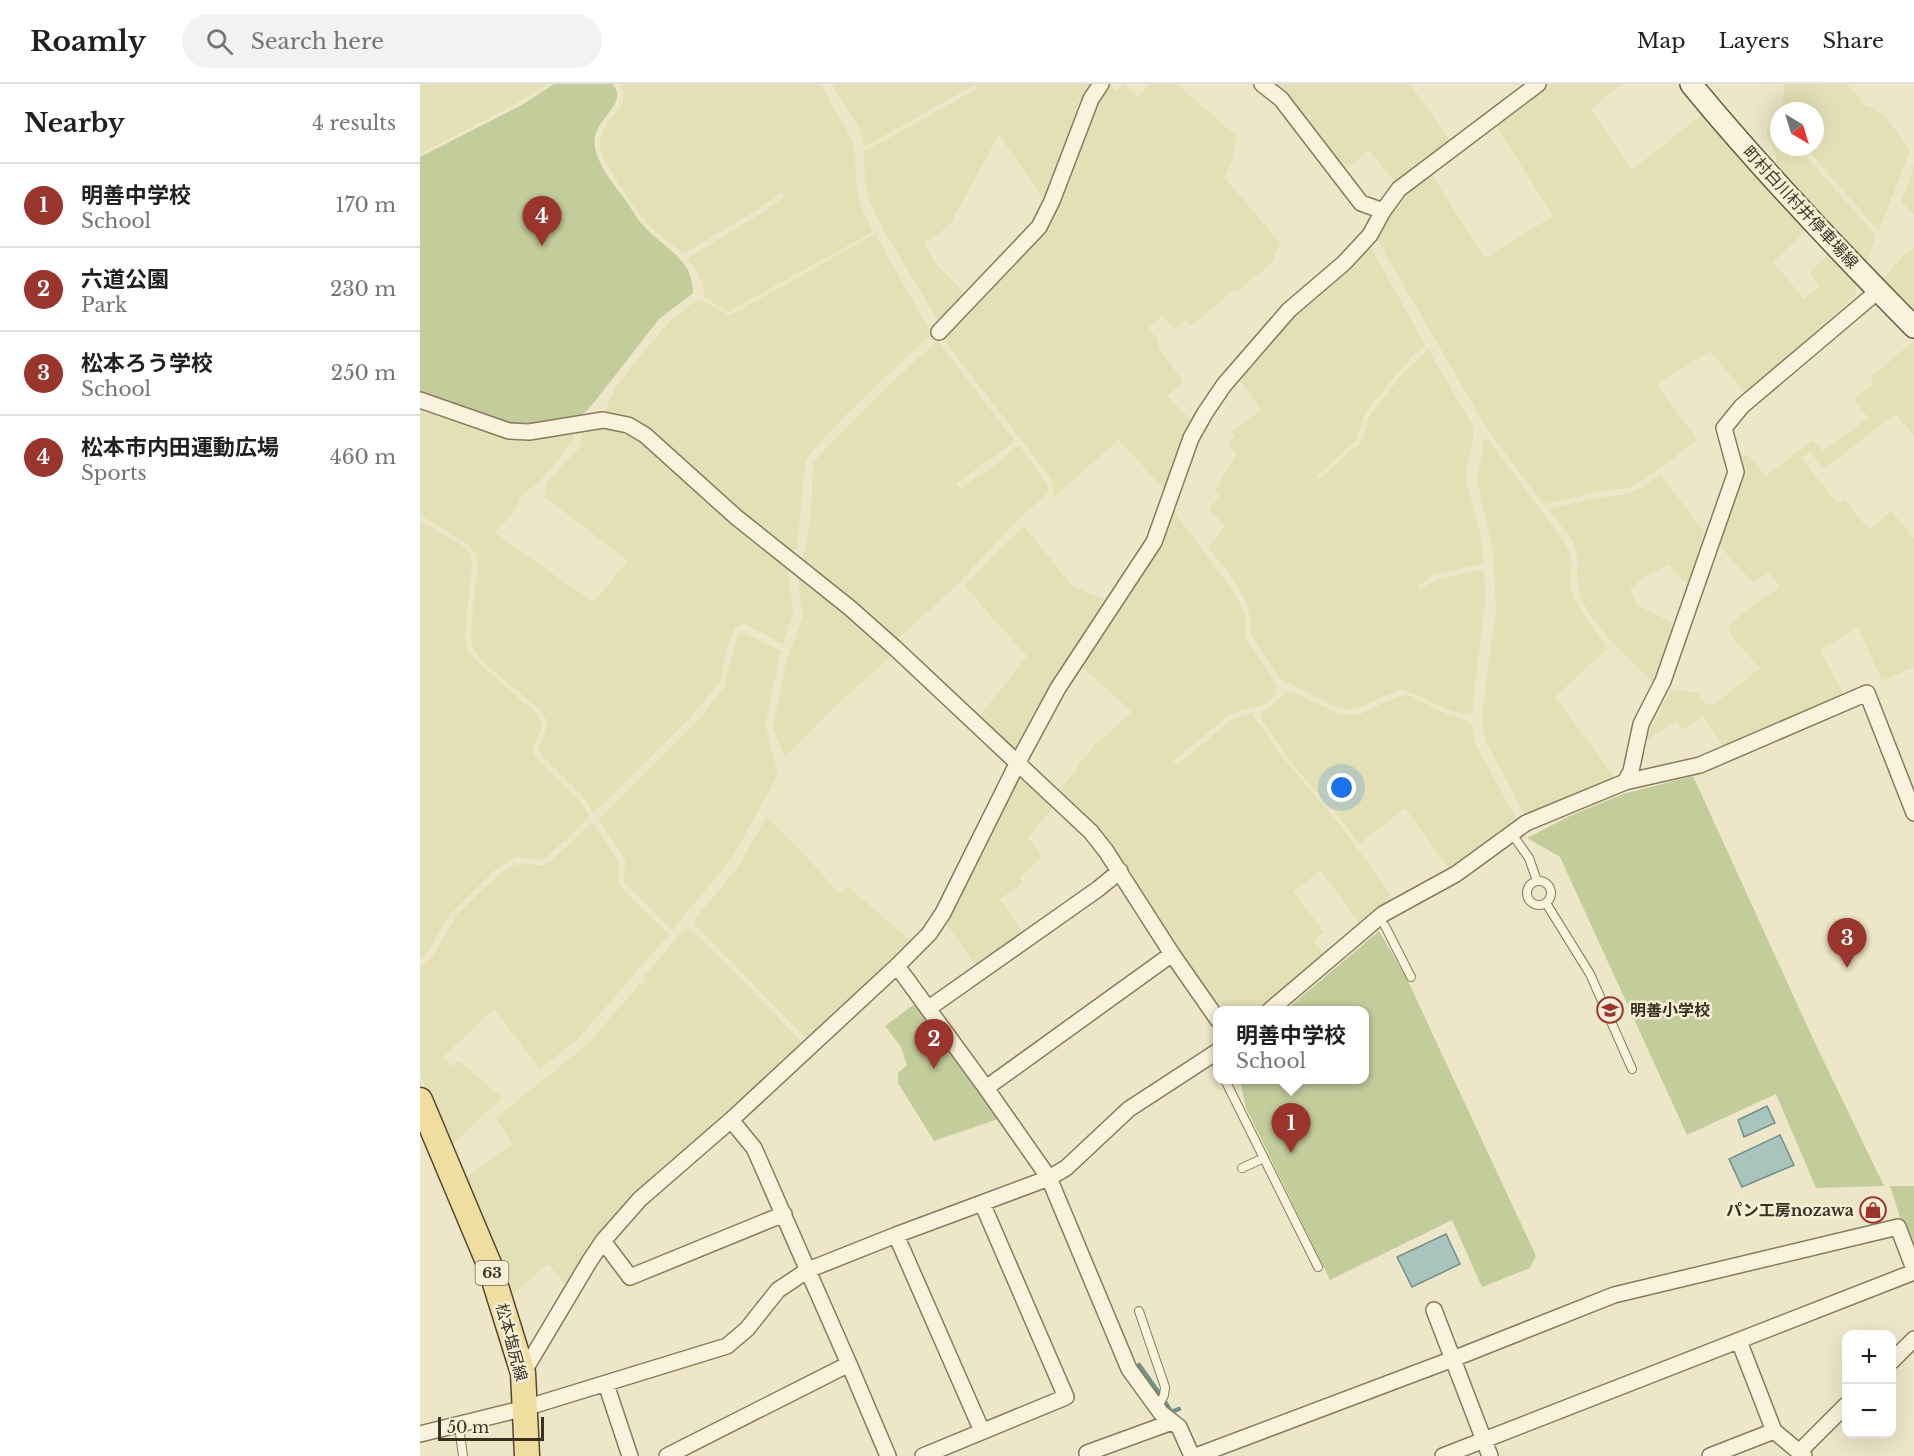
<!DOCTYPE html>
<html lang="en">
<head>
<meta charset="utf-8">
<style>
  body { margin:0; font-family:"Libre Baskerville","Noto Sans JP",serif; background:#f2f2f2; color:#202124 }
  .controls { position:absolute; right:18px; bottom:18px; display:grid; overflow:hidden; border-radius:12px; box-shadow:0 6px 24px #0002 }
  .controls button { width:54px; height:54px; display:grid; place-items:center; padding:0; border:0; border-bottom:2px solid #e0e0e0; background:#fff; color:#202124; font:30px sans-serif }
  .compass { position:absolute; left:1350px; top:18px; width:54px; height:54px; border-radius:50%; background:#fff; box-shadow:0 6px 24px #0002; rotate:142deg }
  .scale { position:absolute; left:18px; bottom:15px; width:106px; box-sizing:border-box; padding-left:6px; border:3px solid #3b2f20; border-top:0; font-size:16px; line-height:21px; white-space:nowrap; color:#3b2f20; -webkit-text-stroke:4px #f6efd8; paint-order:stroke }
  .you { position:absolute; left:922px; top:704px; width:21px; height:21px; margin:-15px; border:4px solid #fff; border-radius:50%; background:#1a73e8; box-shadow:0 0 0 9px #1a73e833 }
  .badge { display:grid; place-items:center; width:39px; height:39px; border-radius:50%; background:#99352d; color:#fff; font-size:20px; font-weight:700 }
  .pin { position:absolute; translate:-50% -50px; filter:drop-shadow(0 2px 3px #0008) }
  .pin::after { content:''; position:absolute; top:32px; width:21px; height:18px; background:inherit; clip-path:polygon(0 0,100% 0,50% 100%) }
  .popup { position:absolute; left:793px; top:922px; width:156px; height:78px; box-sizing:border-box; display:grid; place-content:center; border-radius:12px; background:#fff; filter:drop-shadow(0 2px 4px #0005); font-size:20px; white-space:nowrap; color:#757577 }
  .popup b { font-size:22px; color:#202124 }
  .popup::after { content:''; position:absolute; left:50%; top:100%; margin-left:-12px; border:12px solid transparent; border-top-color:#fff }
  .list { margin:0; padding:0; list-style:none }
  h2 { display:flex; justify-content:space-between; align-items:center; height:78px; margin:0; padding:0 24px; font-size:26px }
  h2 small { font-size:20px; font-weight:400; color:#757577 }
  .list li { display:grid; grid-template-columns:39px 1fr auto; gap:18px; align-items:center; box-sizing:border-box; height:84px; padding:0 24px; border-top:2px solid #e0e0e0 }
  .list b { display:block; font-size:22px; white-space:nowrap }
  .list p { margin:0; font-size:20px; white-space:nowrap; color:#757577 }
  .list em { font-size:20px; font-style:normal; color:#757577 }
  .icon { flex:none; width:33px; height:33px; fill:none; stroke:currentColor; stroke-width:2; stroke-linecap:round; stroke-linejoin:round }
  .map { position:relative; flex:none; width:1494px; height:1372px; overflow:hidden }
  header { display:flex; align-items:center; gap:36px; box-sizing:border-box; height:84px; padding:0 30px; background:#fff; border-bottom:2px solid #e0e0e0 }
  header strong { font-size:28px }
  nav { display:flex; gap:33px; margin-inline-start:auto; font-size:21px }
  .search { width:420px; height:54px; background:#f2f2f2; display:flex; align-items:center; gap:15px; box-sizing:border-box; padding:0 21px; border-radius:33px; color:#757577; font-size:22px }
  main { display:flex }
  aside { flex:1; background:#fff }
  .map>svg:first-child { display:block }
  .farmland { fill:#e4e0b5 }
  .green { fill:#c3cd9c }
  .water { fill:#a9c3bd; stroke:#6f918b; stroke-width:1.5 }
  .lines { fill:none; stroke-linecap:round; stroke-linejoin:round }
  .stream { stroke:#6f918b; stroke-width:4.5 }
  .lane-casing { stroke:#8b795d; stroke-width:10 }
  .street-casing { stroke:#8b795d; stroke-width:18 }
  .secondary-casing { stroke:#6d5a40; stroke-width:24 }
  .primary-casing { stroke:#594631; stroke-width:27 }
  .lane { stroke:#f9f2dc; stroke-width:8 }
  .street { stroke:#f9f2dc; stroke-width:15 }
  .secondary { stroke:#f9f2dc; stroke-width:21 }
  .primary { stroke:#f0dea1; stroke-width:24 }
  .labels { text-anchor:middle; stroke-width:5; stroke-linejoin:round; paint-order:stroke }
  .shield { fill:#f6efd8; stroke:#736957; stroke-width:1.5 }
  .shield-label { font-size:15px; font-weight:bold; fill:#3b2f20 }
  .street-label { font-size:16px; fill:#3b2f20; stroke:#f6efd8 }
  .poi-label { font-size:16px; font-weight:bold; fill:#3b2f20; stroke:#f6efd8; text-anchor:start }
</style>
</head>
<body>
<header>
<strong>Roamly</strong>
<div class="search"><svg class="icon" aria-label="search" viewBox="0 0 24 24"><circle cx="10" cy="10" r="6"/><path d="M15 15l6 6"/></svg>Search here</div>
<nav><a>Map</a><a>Layers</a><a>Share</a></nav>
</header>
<main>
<aside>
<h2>Nearby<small>4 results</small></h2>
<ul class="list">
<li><span class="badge">1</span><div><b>明善中学校</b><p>School</p></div><em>170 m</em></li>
<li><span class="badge">2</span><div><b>六道公園</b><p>Park</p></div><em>230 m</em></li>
<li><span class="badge">3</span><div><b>松本ろう学校</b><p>School</p></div><em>250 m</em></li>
<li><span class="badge">4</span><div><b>松本市内田運動広場</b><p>Sports</p></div><em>460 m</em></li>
</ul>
</aside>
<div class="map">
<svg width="1494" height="1372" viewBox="0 0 1494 1372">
  <rect width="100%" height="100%" fill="#eee6c8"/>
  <path class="farmland" d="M0,0H127L99,18L0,70Z
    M200,0H400L430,52L434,62L437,108L442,125L453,148L308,228L283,212L284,206L282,198L275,184L266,175L340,130L366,112L362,108L337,126L263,170L229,142L206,112L186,79L180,65V53L187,39L203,18L204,10Z
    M412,0H677L626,118L579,51L529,142L504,159L515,179L549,213L523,238L518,237L461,141L448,114L445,96L444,68L558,4L555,1L444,63L439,44Z
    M686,0H689L696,7L705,0L718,13L729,0H757L816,52L813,75L804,93L860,159L853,176L843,187L829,196L818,207L815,205L771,242L765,236L754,246L743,232L728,243L739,258L738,262L763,298L747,312L772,337L745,405L698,356L634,413L632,396L523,255V250L597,175L658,59Z
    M849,0H990L1031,58L976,99L949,67L922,87Z
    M1126,0H1201L1171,25L1212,86L1287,27L1390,142L1353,178L1384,215L1400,202L1389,188L1413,166L1436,191V211L1326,310L1290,267L1237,300L1277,356L1235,388L1209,404L1181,407L1127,420L1122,418L1067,345L958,157L959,148L978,120L1010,88L1065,174L1133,132L1075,40Z
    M1365,0H1427L1447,23H1452L1464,31L1490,66L1459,147L1385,63H1395V27H1362Z
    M1359,32V63H1381L1380,65L1456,152L1447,177L1441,179L1355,88L1356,72L1347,52L1346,46Z
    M1494,82V130L1481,118Z
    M455,150L510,247L509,252L427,330L388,372L385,380L377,463L372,470L313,423L236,351L222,341L185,330L188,320L195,304L215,278L249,238L267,223L281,215L309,232Z
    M947,164L952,165L1005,261L992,272L949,324L943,334L937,356L896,393L898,396L940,359L944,352L948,335L952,329L980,293L1008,265L1053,342V356L1047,383L1046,398L1059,444L1064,479L1013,491L998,502L1001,506L1017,495L1061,486L1064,487L1065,516L1052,630L1037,629L981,605L938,624L926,626L913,622L859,594L831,551V537L828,522L814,496L788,463L806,441L789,426L800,411L795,407L816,370L808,359L815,353L811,348L841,326L818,294L871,230Z
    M1494,164V231L1460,197L1485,170Z
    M1494,257V351L1475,330L1404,385L1390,368L1381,374L1417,419L1425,416L1449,446L1471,427L1494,454V583L1462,597L1438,543L1400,566L1424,611L1305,664L1283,632L1263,646L1256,637L1225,657L1251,605L1277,609L1287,621L1295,620L1340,584L1311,552L1309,541L1345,512L1347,513L1360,502L1348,488L1333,499L1298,460L1325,389L1321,371L1329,372L1346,392L1393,356L1403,367L1448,334L1434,314L1453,300L1452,292Z
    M516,258L519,259L595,357L536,400L540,404L572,383L599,361L627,400L629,408L594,439L539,499L475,557L382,479L391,433L393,379L407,363L467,303Z
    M0,323L155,346L153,357L121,396L103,410L90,433L74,449L173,518L208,477L125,413L127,399L160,363L163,346L184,342L202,346L226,358L367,481L373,529L363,560L323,539L315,544L307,564L300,598L267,637L174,729L161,710L122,672L118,665L126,646L127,637L120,626L61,576L53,564L51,551L53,523L58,484L56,470L47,460L0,431Z
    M1068,355L1143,456L1149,468L1152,482L1150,499L1154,514L1165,533L1188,564L1135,613L1196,695L1116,725L1109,731L1104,729L1067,659L1063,646L1062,629L1076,526L1073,466L1057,397L1064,356Z
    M1240,391L1284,447L1269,502L1248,481L1226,492L1210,505L1218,522L1253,539L1234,600L1189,555L1174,536L1160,514L1157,491L1158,478L1156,468L1153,458L1129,425L1175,414L1207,410L1222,403Z
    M753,426L816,511L826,534L825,553L857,601L855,611L845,620L812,629L753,677L757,681L814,634L832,629L860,670L921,742L974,815L961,822L940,840L901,787L873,807L904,848L893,857L905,871L840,926H799L704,780L677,744L637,707L658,685L656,682L678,658L712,628L660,581Z
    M0,437L39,459L49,468L52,477L45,553L48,567L60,580L116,629L121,637V647L112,666L116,673L159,716L170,733L127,773L122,776L97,773L75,786L29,832L6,871L0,876Z
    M604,442L652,502L688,517L632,597L598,664L590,665L559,633L607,572L544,502Z
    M377,490L472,571L408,629L365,674L353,644L366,579L383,532Z
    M320,547L361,567L345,642L358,691L312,774L252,846L204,797L206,778L202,770L178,735L283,630L304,603L316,557Z
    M867,607L877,610L920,630L938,631L982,611L990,612L1026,630L1047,636L1052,643L1057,663L1096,734L1095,740L1030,786L985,724L939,760L919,733L877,686L841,635V628L851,623L863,610Z
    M603,695L634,723L608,753L622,772L600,793L603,799L580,815L603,849L555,881L526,839V836L595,697Z
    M347,732L386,772L419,810L428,803L491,857L387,955L275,841V835L318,783Z
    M171,740L175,741L197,775L200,780L198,791L199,799L214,817L249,850L158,955L120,985L74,925L23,973L31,982L39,977L82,1014L30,1063L12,1027L0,988V884L12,873L37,830L84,786L94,781L105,779L123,782L133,775Z
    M264,845H271L383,959L308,1029L232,1094L181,1150L146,1201L128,1180L91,1212L81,1176L45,1094L92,1060L76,1034L169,959L220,899L223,902L226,899L222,895Z"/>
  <path class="green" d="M134,0H193C193,1 197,7 197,8C200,29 165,40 177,71C183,88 196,103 207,118C213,127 218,137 226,144C246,166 273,175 273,209L239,235L172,321L162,331L115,342L88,340L0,310V73L100,22Z
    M1273,692L1394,957L1464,1102L1396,1104L1356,1010L1267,1051L1140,773L1107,754L1150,732L1203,710Z
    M959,847L987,895L1116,1172L1110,1184L1062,1203L1032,1136L910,1196L826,1024L820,996H944V926H866Z
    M496,919L580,1032L578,1035L514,1057L478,999V989L487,981L481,963L465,942Z
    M1470,1102H1494V1169L1480,1133Z"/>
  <path class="water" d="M1347,1022L1355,1039L1324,1053L1318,1036Z
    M1360,1051L1374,1081L1322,1103L1309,1075Z
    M1026,1150L1040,1180L992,1203L977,1173Z"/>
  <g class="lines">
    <path class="stream" d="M719,1281L741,1312
      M745,1318L751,1328L759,1325"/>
    <g class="lane-casing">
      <path id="lane" d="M1092,750L1109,774L1117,797
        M1107 809a12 12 0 1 1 24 0a12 12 0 1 1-24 0Z
        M1126,819L1170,890L1212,985
        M965,842L991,893
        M805,996L898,1183
        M822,1084L844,1074
        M719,1227L745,1303L744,1311L741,1317
        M39,1342L43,1372"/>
    </g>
    <g class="street-casing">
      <path id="street" d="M842,0L861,15L941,119L963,127
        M519,248L619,143L632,117L671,15L681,0
        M0,316L89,347L109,348L183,336L208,341L225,351L316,433L430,524L475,564L671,748L686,767L752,870L798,936
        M1205,698L1211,687L1221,640L1243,597L1316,388L1304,344L1322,322L1458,207
        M477,882L566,1004L629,1094L709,1285L741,1329L759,1343L772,1372
        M509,924L678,805L700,787
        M850,926L963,830L1036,790L1106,739L1205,698L1280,681L1447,609L1494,729
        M566,1004L752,870
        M562,1119L629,1094L646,1084L709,1025L798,967
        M183,1157L210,1193L364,1130
        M1014,1226L1070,1372
        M1319,1257L1354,1347
        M1472,1277L1494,1255
        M429,1280L468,1372
        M103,1289L169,1178L183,1157L220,1115L311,1036L477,882L509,850L523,829L597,680L638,604L734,458L771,354L785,329L804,301L869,226L924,179L950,151L963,127L979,105L1118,0
        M186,1300L210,1372
        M0,1350L105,1324L307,1262L327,1245L358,1206L388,1186L476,1151
        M1379,1368L1426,1321
        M247,1372L429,1280L334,1064L311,1036
        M503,1372L646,1313L562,1119L476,1151L562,1347
        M668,1372L667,1369L752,1338
        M776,1372L1033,1275L1194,1211L1478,1143L1494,1185
        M1023,1372L1494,1188
        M1290,1372L1354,1347L1384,1372"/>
    </g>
    <g class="secondary-casing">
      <path id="secondary" d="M1271,0C1341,85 1417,165 1494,243"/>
    </g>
    <g class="primary-casing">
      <path id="primary" d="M0,1016L69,1180L103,1289L107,1372"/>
    </g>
    <use href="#lane" class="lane"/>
    <use href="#street" class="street"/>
    <use href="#secondary" class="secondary"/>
    <use href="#primary" class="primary"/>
  </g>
  <defs>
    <g id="school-ring" transform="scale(1.35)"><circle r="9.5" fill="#f6efd8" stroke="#99352d" stroke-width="1.5"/><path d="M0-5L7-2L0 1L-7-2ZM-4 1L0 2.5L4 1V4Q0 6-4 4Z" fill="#99352d"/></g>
    <g id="shop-ring" transform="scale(1.35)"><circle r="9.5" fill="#f6efd8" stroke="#99352d" stroke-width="1.5"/><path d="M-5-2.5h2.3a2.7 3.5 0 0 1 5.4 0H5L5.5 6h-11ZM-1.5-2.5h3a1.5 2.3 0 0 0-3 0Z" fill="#99352d"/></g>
  </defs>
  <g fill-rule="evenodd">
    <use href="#school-ring" x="1190" y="926"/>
    <use href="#shop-ring" x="1453" y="1126"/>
  </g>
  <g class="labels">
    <rect class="shield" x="55.5" y="1177" width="33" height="24" rx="4.5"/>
    <g class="shield-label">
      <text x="72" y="1194">63</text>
    </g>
    <g class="street-label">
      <text transform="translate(1381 123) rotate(47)" y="6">町村白川村井停車場線</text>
      <text transform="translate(92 1258) rotate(75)" y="6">松本塩尻線</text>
    </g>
    <g class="poi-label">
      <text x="1210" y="932">明善小学校</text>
      <text x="1434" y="1132" text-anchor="end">パン工房nozawa</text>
    </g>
  </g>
</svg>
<div class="controls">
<button>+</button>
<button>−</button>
</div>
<svg class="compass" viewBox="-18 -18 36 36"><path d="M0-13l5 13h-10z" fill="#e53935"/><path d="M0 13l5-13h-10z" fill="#757577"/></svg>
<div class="scale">50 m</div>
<div class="you"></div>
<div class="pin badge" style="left:871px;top:1069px">1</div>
<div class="popup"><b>明善中学校</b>School</div>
<div class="pin badge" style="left:514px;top:985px">2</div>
<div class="pin badge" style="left:1427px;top:884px">3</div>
<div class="pin badge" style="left:122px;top:162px">4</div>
</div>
</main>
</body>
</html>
